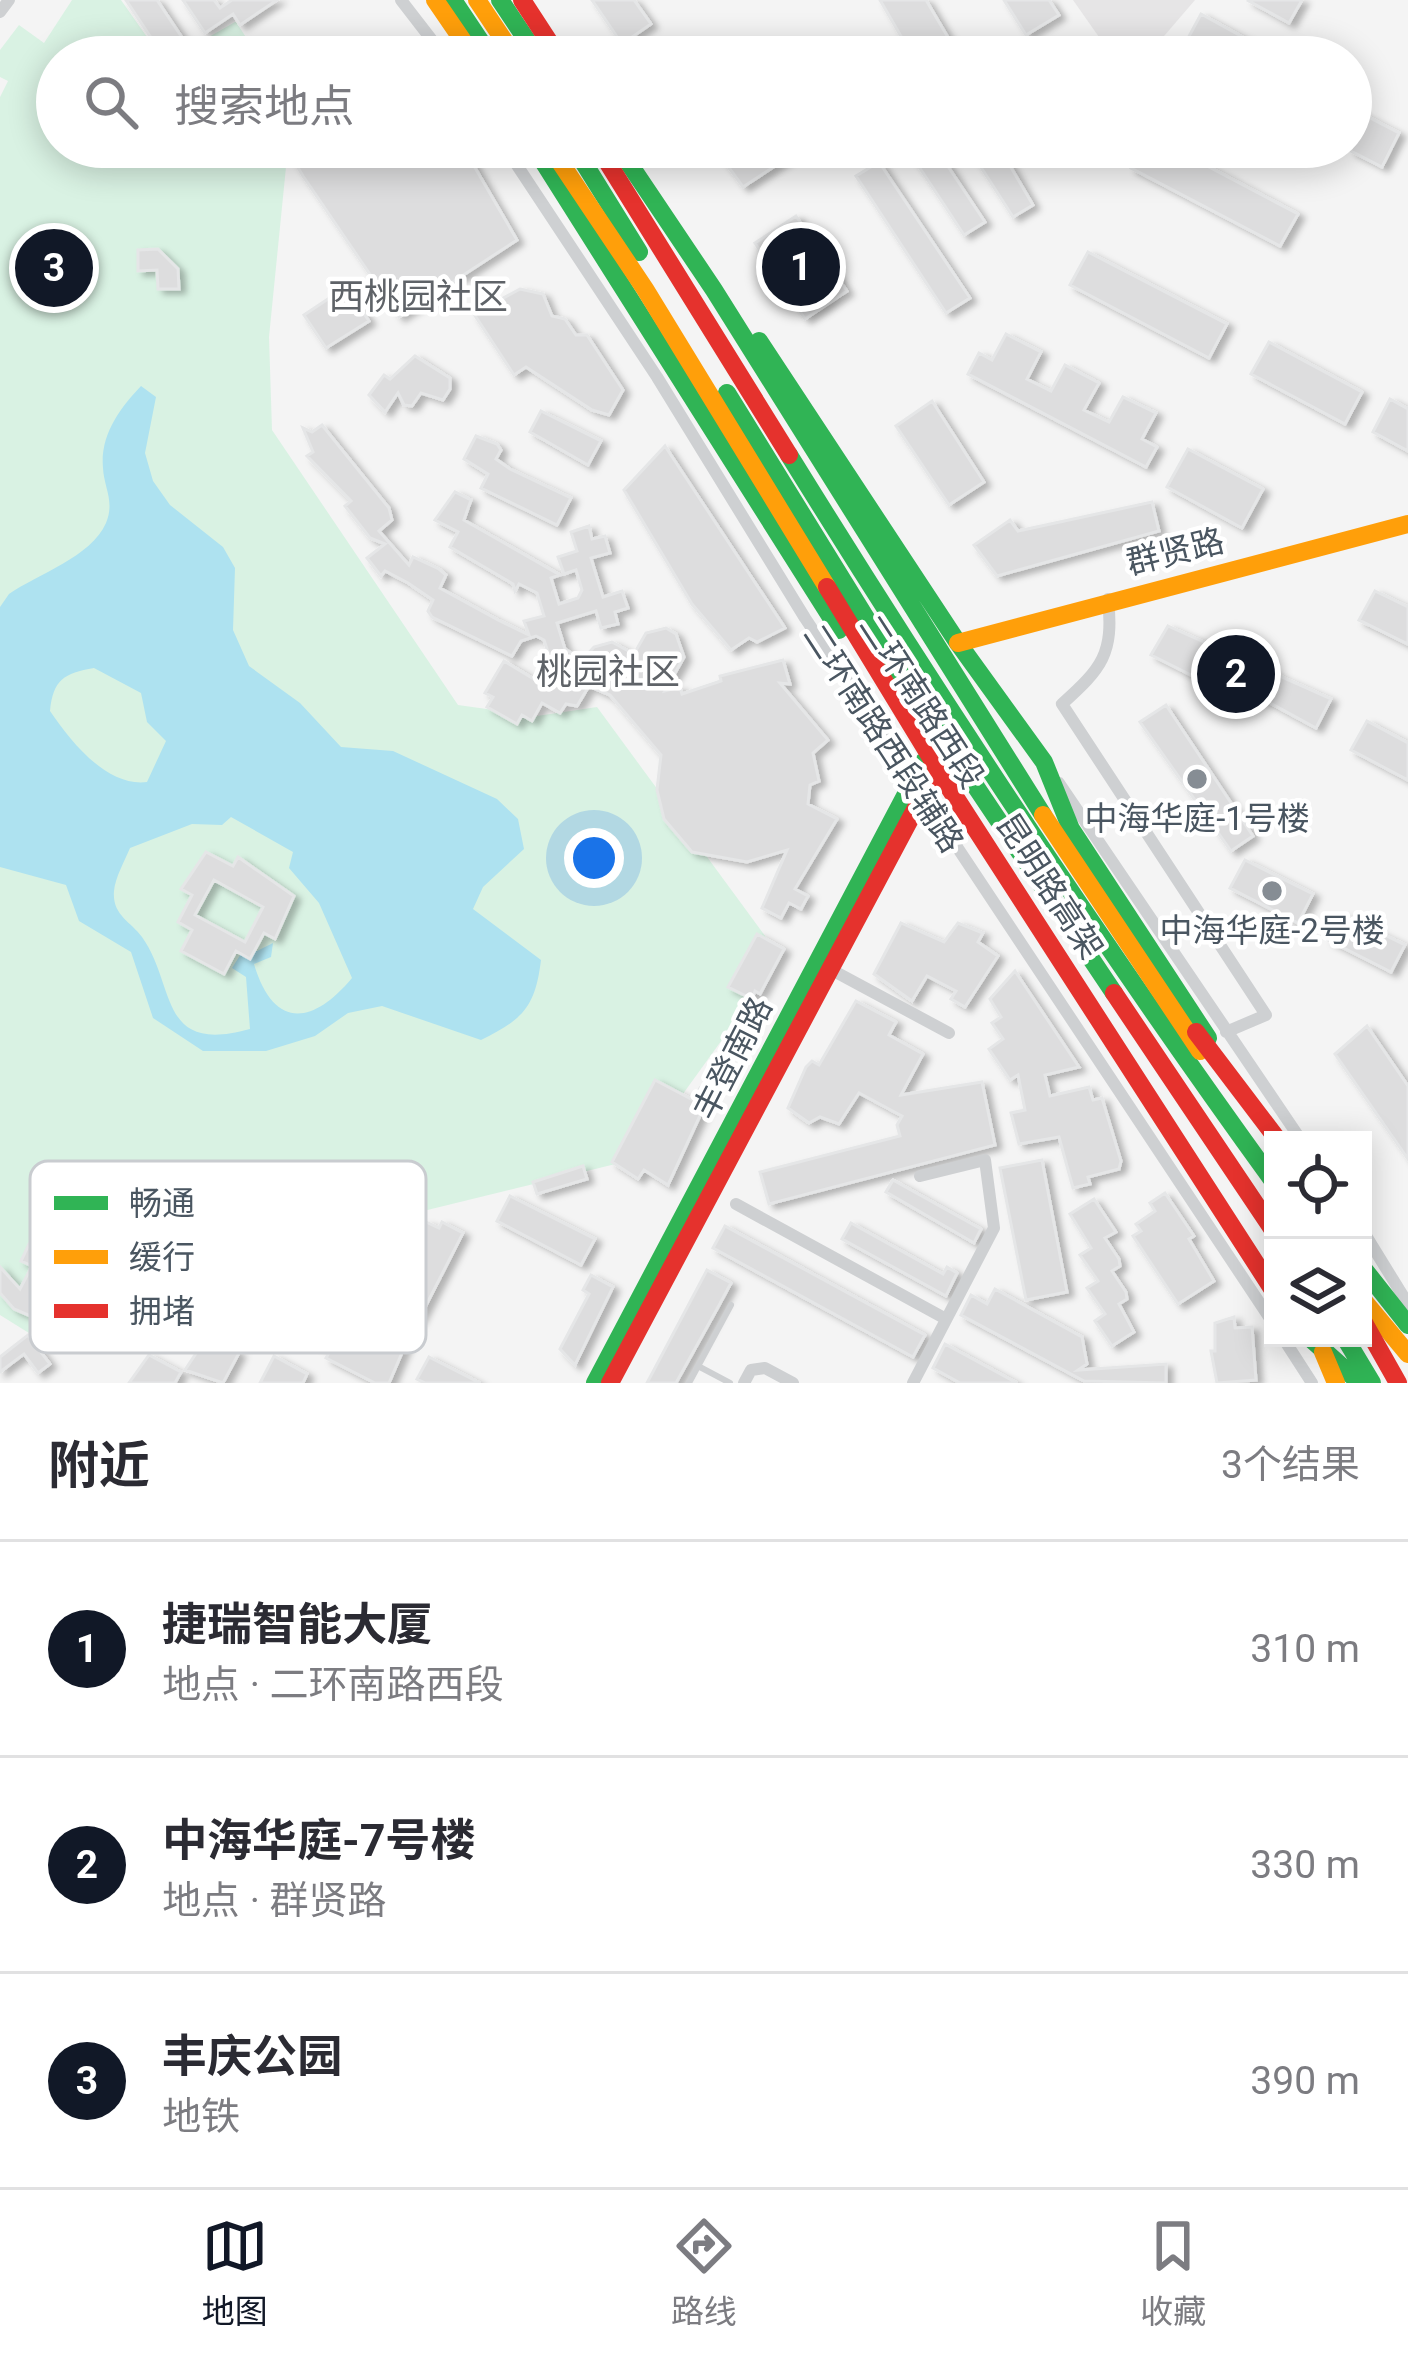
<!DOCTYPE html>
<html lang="zh">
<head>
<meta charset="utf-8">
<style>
  body { margin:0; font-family:Roboto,"Noto Sans SC",sans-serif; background:#f2f2f3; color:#2b2b33 }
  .controls { position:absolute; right:36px; bottom:36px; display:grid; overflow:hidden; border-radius:0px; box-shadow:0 6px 30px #0003 }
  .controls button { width:108px; height:108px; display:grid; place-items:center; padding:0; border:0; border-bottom:3px solid #e1e1e2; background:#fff; color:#2b2b33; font:60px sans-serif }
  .you { position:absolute; left:594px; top:858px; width:42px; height:42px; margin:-30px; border:9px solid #fff; border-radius:50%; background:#1a73e8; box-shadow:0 0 0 18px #1a73e833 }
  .badge { display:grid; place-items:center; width:78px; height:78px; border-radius:50%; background:#111827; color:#fff; font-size:39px; font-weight:700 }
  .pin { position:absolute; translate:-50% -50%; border:6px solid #fff; box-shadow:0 3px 12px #0006 }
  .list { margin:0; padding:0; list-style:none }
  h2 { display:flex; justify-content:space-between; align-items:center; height:156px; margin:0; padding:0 48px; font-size:51px }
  h2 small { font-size:39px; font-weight:400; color:#7c7c81 }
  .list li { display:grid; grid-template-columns:78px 1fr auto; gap:36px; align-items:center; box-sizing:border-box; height:216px; padding:0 48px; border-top:3px solid #e1e1e2 }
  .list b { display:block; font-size:45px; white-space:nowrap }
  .list p { margin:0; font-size:39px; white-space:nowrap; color:#7c7c81 }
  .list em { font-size:39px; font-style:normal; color:#7c7c81 }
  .icon { flex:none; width:66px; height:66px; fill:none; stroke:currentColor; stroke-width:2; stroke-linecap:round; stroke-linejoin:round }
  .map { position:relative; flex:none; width:1408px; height:1383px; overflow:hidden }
  .search { position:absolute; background:#fff; box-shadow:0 6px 30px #0003; left:36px; right:36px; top:36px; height:132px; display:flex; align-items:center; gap:30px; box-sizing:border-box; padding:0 42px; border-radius:66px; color:#7c7c81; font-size:45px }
  .sheet { height:804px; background:#fff }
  nav { display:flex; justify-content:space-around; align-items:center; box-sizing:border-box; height:168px; border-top:3px solid #e1e1e2; background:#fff; font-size:33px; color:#7c7c81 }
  nav a { display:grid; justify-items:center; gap:6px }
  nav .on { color:#111827 }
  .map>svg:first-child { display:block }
  .education { fill:#e6e5e6 }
  .green { fill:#d9f2e3 }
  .water { fill:#aee2f0; fill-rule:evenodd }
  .building { fill:#ddddde; stroke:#e5e6e7; stroke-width:3; fill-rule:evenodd; filter:url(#shadow) }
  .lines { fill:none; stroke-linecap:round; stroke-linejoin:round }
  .lane { stroke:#ced0d2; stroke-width:6 }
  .street { stroke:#ced0d2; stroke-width:12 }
  .fast { stroke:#30b455; stroke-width:18 }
  .slow { stroke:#ff9f0a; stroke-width:18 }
  .jam { stroke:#e5322d; stroke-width:18 }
  .poi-dot { fill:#868d94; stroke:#fff; stroke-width:4.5 }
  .labels { text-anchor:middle; stroke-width:9; stroke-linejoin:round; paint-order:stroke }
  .street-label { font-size:33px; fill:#4a5661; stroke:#fff }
  .poi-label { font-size:33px; fill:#4a5661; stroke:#fff }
  .neighbourhood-label { font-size:36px; fill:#5f6368; stroke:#fff }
  .key { fill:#fff; stroke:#c9ccd0; stroke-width:3 }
  .key-label { font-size:33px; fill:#4a5661 }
</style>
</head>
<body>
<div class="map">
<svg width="1408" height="1383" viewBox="0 0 1408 1383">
  <defs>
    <filter id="shadow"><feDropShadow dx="6" dy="4" stdDeviation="3" flood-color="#0004"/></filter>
  </defs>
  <rect width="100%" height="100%" fill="#f4f4f4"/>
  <path class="education" d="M1073,0H1195L1146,57H1113Z"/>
  <path class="green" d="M72,0H121L161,57H57V147H288L269,337L272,430L458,705L537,716L597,707L774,948L750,1001L636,1159L301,1241L61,1353L0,1315V97L8,81L0,77V50L19,25L44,43Z
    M236,22L259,57H174L235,22Z"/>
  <path class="water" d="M141,386L156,397L145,453L153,481L170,505L223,547L235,568L233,630L249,666L300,703L341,747L393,751L497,799L518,819L524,849L483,887L473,909L541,960C535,1008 523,1019 481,1040L382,1006L348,1013L315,1036L266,1051H203L153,1018L131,952L79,921L66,885L0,867V607L9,594C38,574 91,557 106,523C115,501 104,488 103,468C100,435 120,408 141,386ZM94,668L141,693L147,722L166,741L147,782C107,787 71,742 50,711C53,680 64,673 94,668ZM231,817L293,852L289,868L319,903L352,978C311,1027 273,1028 254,964L271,957L273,943L257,951L244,949L232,968L246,977L250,1029C157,1055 177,986 142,937C130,921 112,915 114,891C115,878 125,860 130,848L192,824L222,825Z"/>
  <path class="building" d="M126,0H157L187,45L164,57Z
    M183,0H214L220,8L232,0H277L240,25L233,14L205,33Z
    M592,0H634L651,24L622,44Z
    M880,0H926L956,51L947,57H913Z
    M1004,0H1049L1059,15L1026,35Z
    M1247,0H1302L1289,23Z
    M1201,14L1279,57H1213L1186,42Z
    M1351,108L1399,133L1382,167L1351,151Z
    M294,147H463L517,240L399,317L303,176L288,151Z
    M714,147H804L743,187Z
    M906,147H935L985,222L964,235Z
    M968,147H999L1033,205L1013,217Z
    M1142,147H1171L1298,214L1280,246L1131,168Z
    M879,162L970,298L946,313L856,176Z
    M796,216L847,291L805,319L755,243Z
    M158,249L178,269L179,289H158L157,270L138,271V250Z
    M1088,252L1227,324L1209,358L1070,285Z
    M346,287L369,321L326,348L304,315Z
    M520,289L543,294L552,316L565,319L576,335H587L623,390L609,415L592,410L526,367L514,375L474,314Z
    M1006,334L1041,352L1027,379L1051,391L1065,365L1099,383L1084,410L1109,422L1123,397L1156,413L1142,439L1157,447L1146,467L968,374L979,353L992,360Z
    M1269,342L1362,392L1345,424L1251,374Z
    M415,356L450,378V389L443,400L421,393L412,406L404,405L398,393L385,412L369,395L384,375L390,379Z
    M1390,399L1408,409V451L1373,432Z
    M932,401L984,482L949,505L896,426Z
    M541,411L601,441L588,465L530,432Z
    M322,425L389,508L392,520L379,531L409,565L413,557L439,569L446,575L440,588L498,620L529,635L524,621L544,616L537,593L519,584L515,591L513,584L450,547L458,532L435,520L455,492L471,500L464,520L560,575L551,578L559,604L578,598L582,590L576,570L564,574L558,557L577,551L571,532L589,526L592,539L605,536L610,553L591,558L603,597L622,591L628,608L615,612L618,624L601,628L596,611L557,623L565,649L582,660L594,647L612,642L634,654L646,633L666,628L676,634L684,657L665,691L680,687L682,694L721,681L720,676L783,660L790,684L780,683L828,740L813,753L819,781L810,785L808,804L837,819L795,889L808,896L801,909L789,903L781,918L762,908L787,850L747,862L692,852L664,819L657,790L661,755L610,695L589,686L577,706L566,704L560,713L542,703L532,721L522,715L517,724L487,707L493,697L485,693L504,661L537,681L550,658L544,640L536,636L521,641L512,656L432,617L428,611L433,600L408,583L385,571L381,576L367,558L385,544L370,538L345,506L351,501L307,456L313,452L303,428L312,432Z
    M476,436L497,444L501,450L496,459L510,469L571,498L557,525L481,488L488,474L464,459Z
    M665,446L785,628L757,642L749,638L731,650L692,604L624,490Z
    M1188,449L1263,489L1242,528L1167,487Z
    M1152,502L1159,531L997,576L974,545L1010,520L1018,531Z
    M1375,591L1408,607V644L1359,620Z
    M1168,626L1331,699L1316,728L1235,684L1229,694L1151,655Z
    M1166,705L1253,836L1231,851L1140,722Z
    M1367,721L1408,743V780L1351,750Z
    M206,852L233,866L238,857L294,896L275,939L264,933L250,959L236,951L224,974L181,951L192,930L178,922L192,895L181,889ZM214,880L263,907L245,942L195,915Z
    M1245,860L1313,894L1298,923L1230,888Z
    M1344,915L1405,945L1391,972L1328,940Z
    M901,923L944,942L958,923L983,933L978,942L998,956L965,1007L951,999L956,991L927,976L912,1001L874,974Z
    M757,934L784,949L760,994L755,991L752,999L728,987Z
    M1015,971L1079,1067L1045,1075L1050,1096L1089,1087L1093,1100L1102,1098L1121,1161L1119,1169L1088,1177L1090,1184L1073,1188L1059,1137L1019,1144L1011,1113L1025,1110L1018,1075L1010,1080L989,1049L1003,1039L992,1023L1001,1017L990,999Z
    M856,1001L896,1022L889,1035L923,1054L901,1095L982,1082L995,1145L769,1204L760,1172L900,1136L897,1125L902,1116L859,1093L839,1124L820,1117L809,1123L788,1108L806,1067L812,1061L819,1065Z
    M1367,1026L1408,1086V1159L1335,1054Z
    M655,1080L693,1100L700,1088L710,1094L668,1185L644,1170L638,1179L612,1162Z
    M1042,1160L1067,1292L1026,1300L1000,1168Z
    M583,1166L587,1179L537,1194L533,1182Z
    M893,1180L981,1229L974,1243L886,1192Z
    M1165,1193L1194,1236L1189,1239L1214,1281L1178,1304L1133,1236L1141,1231L1136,1224L1155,1211L1150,1203Z
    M510,1196L595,1239L581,1265L497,1221Z
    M1094,1199L1116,1232L1105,1238L1119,1259L1120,1266L1112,1271L1126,1292L1127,1299L1119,1304L1134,1332L1112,1346L1095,1321L1105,1314L1087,1288L1098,1281L1080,1255L1091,1248L1070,1214Z
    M426,1222L439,1228L442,1222L463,1233L418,1321L383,1304L398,1274L365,1257L376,1236L409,1254Z
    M851,1223L943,1274L947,1267L957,1273L946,1296L842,1239Z
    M725,1226L925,1335L913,1357L713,1248Z
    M348,1243L356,1268L334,1276L353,1286L341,1307L407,1341L389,1383H375L326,1358L330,1351L267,1313L278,1294L269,1269Z
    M29,1244L55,1252L58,1246L79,1256L76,1263L109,1278L120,1252L154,1267L150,1277L162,1282L158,1291L173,1299L168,1310L149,1301L135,1330L95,1315L84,1339L14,1309L0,1293V1267L20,1289L32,1266L21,1261Z
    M707,1270L731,1283L717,1309L676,1383H647Z
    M591,1275L613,1287L575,1365L560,1349L589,1294L583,1290Z
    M995,1289L1082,1337L1087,1364L1078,1370L1166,1364V1383L1084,1381L961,1315L971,1295L987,1304Z
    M1234,1317L1235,1328L1252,1327L1256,1380L1217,1383L1211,1351H1215V1323Z
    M28,1335L50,1364L38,1373L24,1354L0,1372V1357Z
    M207,1337L239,1353L223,1383L185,1370Z
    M945,1344L1017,1383H960L933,1368Z
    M149,1355L181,1372L175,1383H129Z
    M274,1356L307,1374L303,1383H260Z
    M429,1357L480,1383H425L417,1379Z"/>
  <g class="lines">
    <path class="lane" d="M698,1366L730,1383
      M689,1383L731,1305"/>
    <path class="street" d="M401,0L445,57
      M0,12L9,0
      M505,147L657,377L805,618L1273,1323
      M1108,599C1114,654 1102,668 1062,704L1266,1015L1226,1032
      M1059,783L1301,1140
      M830,969L949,1033
      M736,1204L946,1319
      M1363,1231L1408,1304
      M1283,1338L1312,1383
      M744,1383L751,1370L765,1368L793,1383
      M913,1383L994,1228L985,1160L920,1176"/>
    <path class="fast" d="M453,0L491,57
      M500,0L538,57
      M534,147L839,630
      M574,147L639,252
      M618,147L714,290L1043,815
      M759,341L958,643L1044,762L1071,829L1208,1038
      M727,393L903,678L1114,993
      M789,455C942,702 1102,945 1273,1181
      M1363,1268L1408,1325
      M1310,1338L1360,1383
      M1345,1338L1372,1383
      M595,1383L923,762"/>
    <path class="slow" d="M435,0L474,57
      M477,0L515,57
      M550,147L645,289L827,587
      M958,643L1408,524
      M1043,815L1200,1051
      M1363,1300L1408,1354
      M1323,1352L1336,1383"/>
    <path class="jam" d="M522,0L559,57
      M598,147L789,455
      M827,587L950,789L1273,1290
      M1114,993L1273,1230
      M1196,1032L1278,1140
      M1363,1321L1398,1383
      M610,1383L933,776"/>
  </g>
  <g class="poi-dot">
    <circle cx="1197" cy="779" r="12"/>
    <circle cx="1272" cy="891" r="12"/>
  </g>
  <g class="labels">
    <g class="street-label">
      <text transform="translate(1175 551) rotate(-14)" y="12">群贤路</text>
      <text transform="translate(922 701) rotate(57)" y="12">二环南路西段</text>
      <text transform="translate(884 738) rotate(57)" y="12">二环南路西段辅路</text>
      <text transform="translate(1050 886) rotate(57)" y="12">昆明路高架</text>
      <text transform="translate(732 1058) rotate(-63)" y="12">丰登南路</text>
    </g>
    <g class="poi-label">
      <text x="1197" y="830">中海华庭-1号楼</text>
      <text x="1272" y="942">中海华庭-2号楼</text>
    </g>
    <g class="neighbourhood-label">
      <text x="418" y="309">西桃园社区</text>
      <text x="608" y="684">桃园社区</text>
    </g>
  </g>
  <rect x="30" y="1161" width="396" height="192" rx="18" class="key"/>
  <rect x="54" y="1196" width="54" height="14" fill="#30b455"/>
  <rect x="54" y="1250" width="54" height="14" fill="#ff9f0a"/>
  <rect x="54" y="1304" width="54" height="14" fill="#e5322d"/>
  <g class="key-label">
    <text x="129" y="1215">畅通</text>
    <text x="129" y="1269">缓行</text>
    <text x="129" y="1323">拥堵</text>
  </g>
</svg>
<div class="controls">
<button><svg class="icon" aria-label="locate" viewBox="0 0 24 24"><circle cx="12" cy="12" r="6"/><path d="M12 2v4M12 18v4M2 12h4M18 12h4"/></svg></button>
<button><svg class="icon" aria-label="layers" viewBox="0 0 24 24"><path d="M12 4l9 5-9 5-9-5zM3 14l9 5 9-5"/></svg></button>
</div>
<div class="you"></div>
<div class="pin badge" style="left:801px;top:267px">1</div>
<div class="pin badge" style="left:1236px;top:674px">2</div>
<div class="pin badge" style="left:54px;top:268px">3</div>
<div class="search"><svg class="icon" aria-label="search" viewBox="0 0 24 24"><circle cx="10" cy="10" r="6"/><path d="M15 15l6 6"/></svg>搜索地点</div>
</div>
<section class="sheet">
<h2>附近<small>3个结果</small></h2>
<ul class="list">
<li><span class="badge">1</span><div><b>捷瑞智能大厦</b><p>地点 · 二环南路西段</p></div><em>310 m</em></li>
<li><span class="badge">2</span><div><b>中海华庭-7号楼</b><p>地点 · 群贤路</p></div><em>330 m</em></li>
<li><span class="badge">3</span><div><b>丰庆公园</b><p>地铁</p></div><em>390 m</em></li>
</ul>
</section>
<nav>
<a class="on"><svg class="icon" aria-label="map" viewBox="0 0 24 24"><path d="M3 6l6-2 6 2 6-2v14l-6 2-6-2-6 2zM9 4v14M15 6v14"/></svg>地图</a>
<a><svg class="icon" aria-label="directions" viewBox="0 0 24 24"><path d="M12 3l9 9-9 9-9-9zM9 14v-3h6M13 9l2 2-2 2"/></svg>路线</a>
<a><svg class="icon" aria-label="saved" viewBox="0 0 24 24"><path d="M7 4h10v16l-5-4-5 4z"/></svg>收藏</a>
</nav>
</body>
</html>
